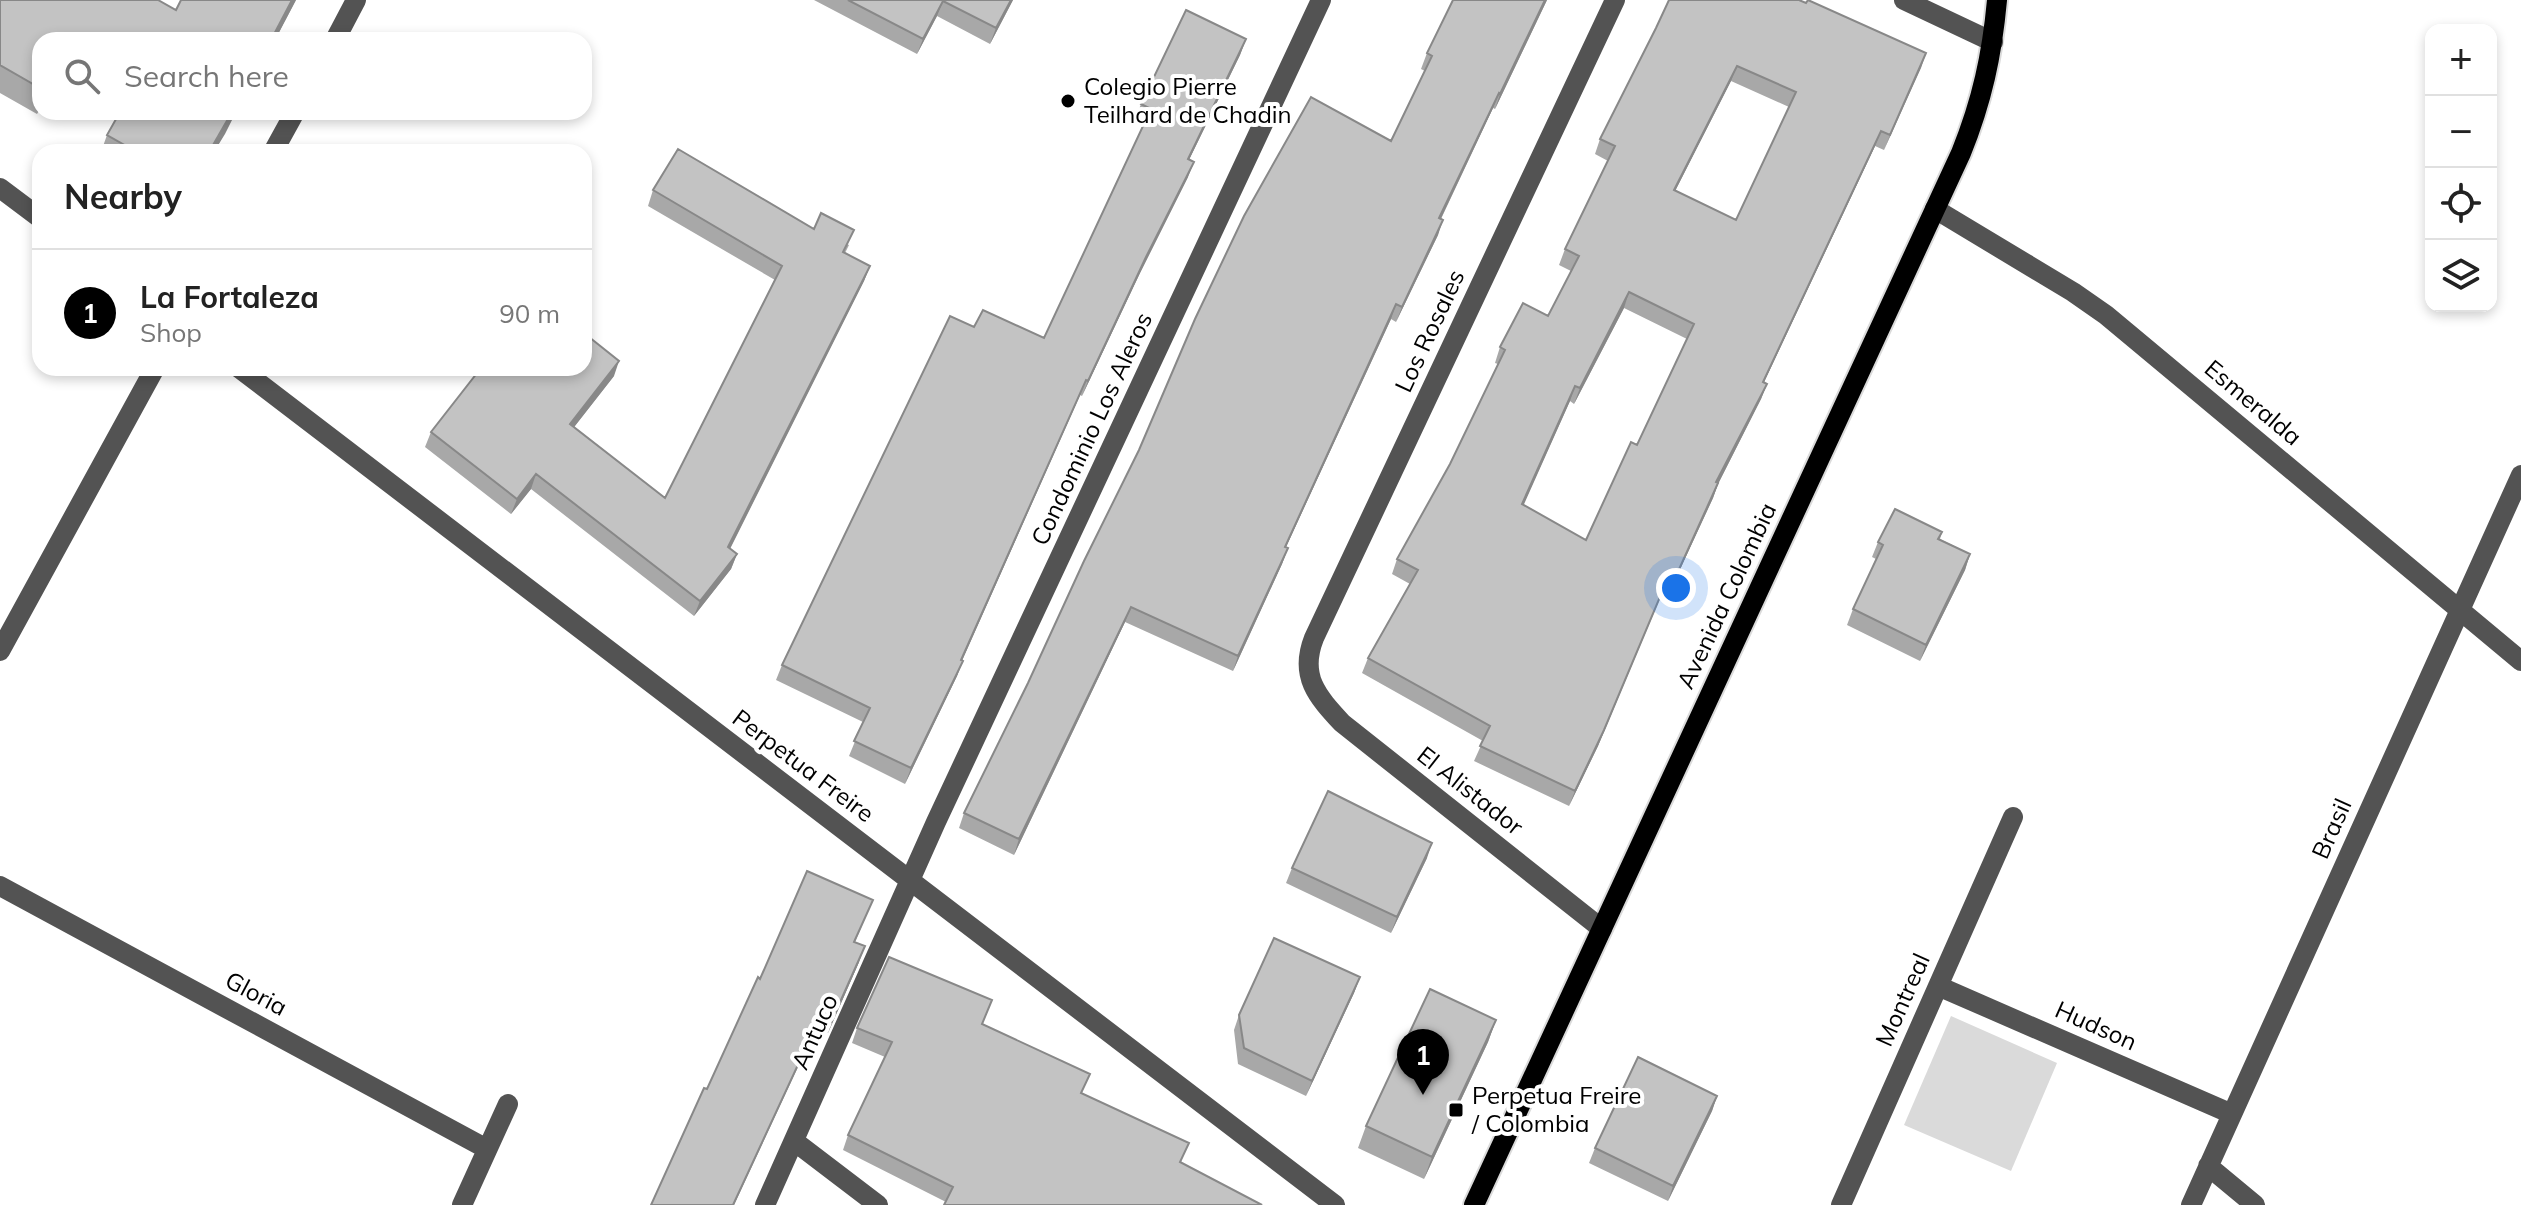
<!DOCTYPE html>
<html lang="en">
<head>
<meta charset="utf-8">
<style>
  body { margin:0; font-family:Mulish,sans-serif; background:#f6f6f6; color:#222 }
  .controls { position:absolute; right:24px; top:24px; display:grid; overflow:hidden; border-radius:16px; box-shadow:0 4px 12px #0003 }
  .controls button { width:72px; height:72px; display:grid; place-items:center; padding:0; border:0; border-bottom:2px solid #e0e0e0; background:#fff; color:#222; font:40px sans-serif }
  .you { position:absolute; left:1676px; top:588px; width:28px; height:28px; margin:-20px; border:6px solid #fff; border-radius:50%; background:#1a73e8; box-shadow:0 0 0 12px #1a73e833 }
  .badge { display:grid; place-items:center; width:52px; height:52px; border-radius:50%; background:#000; color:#fff; font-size:26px; font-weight:700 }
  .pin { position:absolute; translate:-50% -66px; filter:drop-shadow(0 2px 4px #0008) }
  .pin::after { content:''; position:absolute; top:42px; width:28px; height:24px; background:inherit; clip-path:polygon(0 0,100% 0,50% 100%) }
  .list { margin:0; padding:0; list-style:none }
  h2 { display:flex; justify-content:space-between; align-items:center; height:104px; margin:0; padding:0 32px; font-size:34px }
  h2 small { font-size:26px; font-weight:400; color:#767676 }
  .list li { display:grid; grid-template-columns:52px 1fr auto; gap:24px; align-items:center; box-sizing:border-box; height:128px; padding:0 32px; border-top:2px solid #e0e0e0 }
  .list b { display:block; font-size:30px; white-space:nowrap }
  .list p { margin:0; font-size:26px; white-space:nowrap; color:#767676 }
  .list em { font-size:26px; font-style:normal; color:#767676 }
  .icon { flex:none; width:44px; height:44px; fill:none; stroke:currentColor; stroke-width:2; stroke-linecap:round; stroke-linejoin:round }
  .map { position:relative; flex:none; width:2521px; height:1205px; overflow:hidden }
  .search { position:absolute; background:#fff; box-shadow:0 4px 12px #0003; left:32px; top:32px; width:560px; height:88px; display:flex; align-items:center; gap:20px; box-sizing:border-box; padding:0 28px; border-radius:24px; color:#767676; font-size:30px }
  .panel { position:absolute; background:#fff; box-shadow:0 4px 12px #0003; left:32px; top:144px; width:560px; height:232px; border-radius:24px }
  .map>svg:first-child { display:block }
  .green { fill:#dadada }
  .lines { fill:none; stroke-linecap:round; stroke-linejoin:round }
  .major-casing { stroke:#dbdbdb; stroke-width:24 }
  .minor { stroke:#535353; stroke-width:20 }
  .major { stroke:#000; stroke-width:20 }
  .wall { fill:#a8a8a8; fill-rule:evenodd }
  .shaded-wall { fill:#888 }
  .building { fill:#c3c3c3; stroke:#888; stroke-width:2; fill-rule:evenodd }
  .poi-dot { fill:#000; stroke:#fff; stroke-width:3 }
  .labels { text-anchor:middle; stroke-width:8; stroke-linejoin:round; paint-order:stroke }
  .poi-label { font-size:24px; fill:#000; stroke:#fff; text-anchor:start }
  .street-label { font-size:24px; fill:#000; stroke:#fff }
</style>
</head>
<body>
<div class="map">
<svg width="2521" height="1205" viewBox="0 0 2521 1205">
  <rect width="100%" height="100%" fill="#fff"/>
  <path class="green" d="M1951,1016L2057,1063L2011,1171L1904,1125Z"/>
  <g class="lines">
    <g class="major-casing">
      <path id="major" d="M1474,1205L1961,153C1982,101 1992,55 1997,0"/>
    </g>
    <path class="minor" d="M1904,0L1993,42
      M335,40L356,0
      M273,152L295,112
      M0,188L40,218
      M1935,209L2073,292L2106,315L2521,661
      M239,368L1335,1205
      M0,651L155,368
      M0,886L487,1149
      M1602,929L1342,723C1317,696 1299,676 1314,638L1615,0
      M1938,986L2232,1114
      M794,1141L878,1205
      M2208,1166L2255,1205
      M462,1205L508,1104
      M765,1205L936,822L1321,0
      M1841,1205L2013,817
      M2191,1205L2521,475"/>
    <use href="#major" class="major"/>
  </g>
  <path class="wall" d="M0,0L176,10L296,0L275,40H40V109L37,114L0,93Z
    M814,0H1013L990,44L937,16L917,54Z
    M1453,0H1547L1495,109L1493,108L1441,219L1438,235L1396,322L1391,319L1286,547L1288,548L1282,564L1233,671L1125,622L1014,855L959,828L964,813L1391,141L1425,71L1421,69L1427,53Z
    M1656,28L1926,53L1884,150L1875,146L1764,382L1767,384L1761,399L1718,484L1713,498L1670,591L1664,589L1598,746L1569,806L1474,761L1483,741L1362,673L1368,658L1410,584L1392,574L1397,559L1450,464L1498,364L1495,363L1500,347L1548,316L1571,271L1559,265L1565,249L1608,161L1595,154L1600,139ZM1731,81L1789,107L1736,220L1675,191ZM1624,308L1687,339L1637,445L1586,540L1523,505L1570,401L1574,404Z
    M1246,39L1240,55L1189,160L1188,177L1140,273L1082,396L1080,395L962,661L957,676L905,784L849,756L863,722L776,680L782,665L974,327L1044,338L1144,123L1135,119L1141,104Z
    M120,112H236L214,152H101L107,135Z
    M653,190L814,229L849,245L845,253L870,266L864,281L730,548L737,554L731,569L694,616L531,489L511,514L425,447L431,432L614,376L574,427L665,498L775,280L648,206Z
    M1942,532L1940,539L1970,554L1965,570L1920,661L1847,625L1853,609L1876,559L1872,557L1878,542Z
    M1427,858L1391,933L1286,883L1292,868Z
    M873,900L855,942L859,962L828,1033L816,1028L707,1089Z
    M1360,977L1354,993L1306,1096L1238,1064L1234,1030L1239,1015Z
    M1496,1020L1488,1042L1424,1179L1358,1148L1366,1126Z
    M983,1025L1090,1074L946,1202L843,1150L848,1135L885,1057L852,1043L857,1028Z
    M1717,1096L1712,1111L1668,1201L1589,1163L1595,1148Z"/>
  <path class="shaded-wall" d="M292,0H296L275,40H271Z
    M1011,0H1013L990,44L996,28Z
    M1545,0H1547L1495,109L1500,94Z
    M943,1L937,16L917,54L923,39Z
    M1246,39L1240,55L1182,174L1188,159Z
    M1926,53L1921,68L1884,150L1890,135Z
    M1737,66L1731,81L1668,205L1674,190Z
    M1499,93L1493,108L1434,233L1439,218Z
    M232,112H236L225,134L214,152H209Z
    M1881,131L1875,146L1757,397L1763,382Z
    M1194,162L1188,177L1140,273L1082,396L1088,381L1146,257Z
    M1443,220L1438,235L1396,322L1402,307Z
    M870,266L864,281L723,563L728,547Z
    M1629,292L1624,308L1574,404L1580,388Z
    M1396,304L1391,319L1279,562L1285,547Z
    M619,361L614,376L564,440L570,424Z
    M1086,380L1080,395L955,676L961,660Z
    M1767,384L1761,399L1718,484L1713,498L1670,591L1716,482Z
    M1575,386L1570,401L1517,520L1522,504Z
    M536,474L531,489L511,514L517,499Z
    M1288,548L1282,564L1233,671L1238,656Z
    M737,554L731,569L694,616L700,601Z
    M1970,554L1965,570L1920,661L1926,645Z
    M1670,573L1598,746L1569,806L1575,791Z
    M1131,607L1125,622L1014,855L1019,839Z
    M963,661L957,676L905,784L911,768Z
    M1432,843L1427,858L1391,933L1397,917Z
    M865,946L859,962L828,1033L833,1018Z
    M1360,977L1354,993L1306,1096L1312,1081Z
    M822,1013L816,1028L734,1205H733Z
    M1496,1020L1488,1042L1424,1179L1432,1157Z
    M1717,1096L1712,1111L1668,1201L1673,1186Z"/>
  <path class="building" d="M0,0H158L176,10L181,0H292L271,40H77L75,39V40H40V88L0,65Z
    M848,0H1011L996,28L943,1L923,39Z
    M1453,0H1545L1500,94L1499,93L1439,218L1443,220L1402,307L1396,304L1285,547L1288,548L1238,656L1131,607L1019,839L964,813L1028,683L1084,561L1139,450L1195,319L1244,216L1311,97L1391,141L1432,56L1427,53Z
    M1669,0H1799L1806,3L1808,0L1926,53L1890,135L1881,131L1763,382L1767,384L1716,482L1718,483L1676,576L1670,573L1604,730L1575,791L1480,746L1490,726L1368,658L1418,570L1397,559L1450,464L1505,350L1500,347L1523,303L1548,316L1579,256L1565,249L1615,146L1600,139L1656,28ZM1737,66L1796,92L1736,220L1674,190ZM1629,292L1694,324L1637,445L1631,442L1586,540L1522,504L1575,386L1580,388Z
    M1186,10L1246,39L1188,159L1194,162L1146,257L1088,381L1086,380L961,660L963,661L911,768L854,741L870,708L782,665L950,316L974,327L983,310L1044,338L1151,109L1141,104Z
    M120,112H232L209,152H203L198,149L196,152H137L107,135Z
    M678,149L814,229L821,213L854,230L843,252L870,266L728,547L737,554L700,601L536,474L517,499L431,432L481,368H584V333L619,361L570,424L665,498L782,266L653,190Z
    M1895,509L1942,532L1938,539L1970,554L1926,645L1853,609L1883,545L1878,542Z
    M1328,791L1432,843L1397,917L1292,868Z
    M807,871L873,900L854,942L865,946L833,1018L822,1013L733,1205H651L704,1088L707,1089L758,977L760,979Z
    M1274,938L1360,977L1312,1081L1244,1048L1239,1015Z
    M889,957L992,1000L982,1024L1090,1074L1081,1093L1189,1143L1180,1162L1262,1205H944L953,1187L848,1135L892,1042L857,1028Z
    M1430,989L1496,1020L1432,1157L1366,1126Z
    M1638,1057L1717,1096L1673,1186L1595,1148Z"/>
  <g class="poi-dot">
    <circle cx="1068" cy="101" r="8"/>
    <rect x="1448" y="1102" width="16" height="16" rx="4"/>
  </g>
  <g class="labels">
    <g class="poi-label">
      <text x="1084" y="95">Colegio Pierre<tspan x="1084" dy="28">Teilhard de Chadin</tspan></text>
      <text x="1472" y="1104">Perpetua Freire<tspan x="1472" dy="28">/ Colombia</tspan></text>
    </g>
    <g class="street-label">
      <text transform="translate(1430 331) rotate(-65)" y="8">Los Rosales</text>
      <text transform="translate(2253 403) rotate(40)" y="8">Esmeralda</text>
      <text transform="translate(1092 429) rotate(-65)" y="8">Condominio Los Aleros</text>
      <text transform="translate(1727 596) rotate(-65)" y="8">Avenida Colombia</text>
      <text transform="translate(803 766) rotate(37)" y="8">Perpetua Freire</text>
      <text transform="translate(1470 791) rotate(38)" y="8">El Alistador</text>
      <text transform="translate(2332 829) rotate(-66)" y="8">Brasil</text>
      <text transform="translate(256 994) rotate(28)" y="8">Gloria</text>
      <text transform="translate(1903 1000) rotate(-66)" y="8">Montreal</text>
      <text transform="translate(2096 1026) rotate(24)" y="8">Hudson</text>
      <text transform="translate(815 1032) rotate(-66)" y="8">Antuco</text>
    </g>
  </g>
</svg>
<div class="controls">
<button>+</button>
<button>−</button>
<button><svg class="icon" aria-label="locate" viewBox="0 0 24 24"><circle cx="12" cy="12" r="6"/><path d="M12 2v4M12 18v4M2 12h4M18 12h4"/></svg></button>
<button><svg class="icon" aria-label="layers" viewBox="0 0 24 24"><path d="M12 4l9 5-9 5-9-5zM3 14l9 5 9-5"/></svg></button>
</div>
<div class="you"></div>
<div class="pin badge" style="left:1423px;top:1095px">1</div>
<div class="search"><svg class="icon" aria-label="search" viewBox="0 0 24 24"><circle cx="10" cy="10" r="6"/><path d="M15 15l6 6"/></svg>Search here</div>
<section class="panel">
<h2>Nearby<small></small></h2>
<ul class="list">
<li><span class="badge">1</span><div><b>La Fortaleza</b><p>Shop</p></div><em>90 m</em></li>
</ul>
</section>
</div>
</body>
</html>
